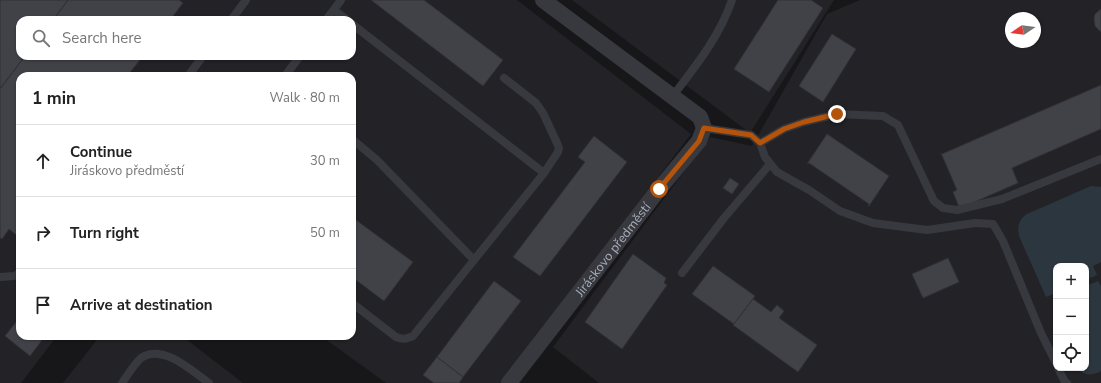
<!DOCTYPE html>
<html lang="en">
<head>
<meta charset="utf-8">
<style>
  body { margin:0; font-family:"Nunito Sans",sans-serif; background:#f6f6f6; color:#222 }
  .controls { position:absolute; right:12px; bottom:12px; display:grid; overflow:hidden; border-radius:8px; box-shadow:0 1px 3px #0004 }
  .controls button { width:36px; height:36px; display:grid; place-items:center; padding:0; border:0; border-bottom:1px solid #e0e0e0; background:#fff; color:#222; font:20px sans-serif }
  .compass { position:absolute; left:1005px; top:12px; width:36px; height:36px; border-radius:50%; background:#fff; box-shadow:0 1px 3px #0004; rotate:257deg }
  .stop { position:absolute; width:12px; height:12px; margin:-9px; border:3px solid #b45309; border-radius:50%; background:#fff }
  .stop.end { background:#b45309; border-color:#fff; box-shadow:0 1px 4px #0008 }
  .list { margin:0; padding:0; list-style:none }
  h2 { display:flex; justify-content:space-between; align-items:center; height:52px; margin:0; padding:0 16px; font-size:17px }
  h2 small { font-size:13px; font-weight:400; color:#767676 }
  .list li { display:grid; grid-template-columns:26px 1fr auto; gap:12px; align-items:center; box-sizing:border-box; height:72px; padding:0 16px; border-top:1px solid #e0e0e0 }
  .list b { display:block; font-size:15px; white-space:nowrap }
  .list p { margin:0; font-size:13px; white-space:nowrap; color:#767676 }
  .list em { font-size:13px; font-style:normal; color:#767676 }
  .icon { flex:none; width:22px; height:22px; fill:none; stroke:currentColor; stroke-width:2; stroke-linecap:round; stroke-linejoin:round }
  .map { position:relative; flex:none; width:1101px; height:383px; overflow:hidden }
  .search { position:absolute; background:#fff; box-shadow:0 1px 3px #0004; left:16px; top:16px; width:340px; height:44px; display:flex; align-items:center; gap:10px; box-sizing:border-box; padding:0 14px; border-radius:12px; color:#767676; font-size:15px }
  .panel { position:absolute; background:#fff; box-shadow:0 1px 3px #0004; left:16px; top:72px; width:340px; height:268px; border-radius:12px }
  .map>svg:first-child { display:block }
  .built { fill:#232327; fill-rule:evenodd }
  .water { fill:#2c363f }
  .building { fill:#414247; stroke:#313136 }
  .lines { fill:none; stroke-linecap:round; stroke-linejoin:round }
  .lane { stroke:#38393f; stroke-width:8 }
  .street { stroke:#38393f; stroke-width:16 }
  .route { stroke:#b45309; stroke-width:5 }
  .labels { text-anchor:middle; stroke-width:3.5; stroke-linejoin:round; paint-order:stroke }
  .street-label { font-size:13px; fill:#a8adba; stroke:#121215 }
</style>
</head>
<body>
<div class="map">
<svg width="1101" height="383" viewBox="0 0 1101 383">
  <rect width="100%" height="100%" fill="#17171a"/>
  <path class="built" d="M0,0H517L691,134L501,383H386L321,336H352V76H20V336H57L21,383H0ZM20,20H352V56H20Z
    M572,0H834L750,133Z
    M860,0H1101V383H599L553,347L710,137L752,146L827,14ZM1011,18H1035V42H1011ZM1056,266H1086V368H1056Z
    M100,336H182L243,383H63Z"/>
  <path class="water" d="M1091,186L1101,187V262L1093,266L1097,275L1086,280V266H1056V293L1046,297L1019,236C1017,226 1019,219 1027,214Z
    M1098,281L1101,286V371C1092,376 1084,376 1077,368H1086V286Z"/>
  <path class="building" d="M0,0H68L53,20H20V56H25L0,89Z
    M68,0H179L183,3L170,20H53Z
    M371,0H424L503,60L483,86Z
    M778,0H811L823,8L769,92L734,69Z
    M1101,9V32L1095,26L1094,19L1095,14Z
    M832,34L856,49L823,102L799,86Z
    M25,56H143L127,76H20V238L9,229L2,239L0,238V89Z
    M1101,85V129L1012,168L1018,183L963,207H959L953,192L957,190L941,153L942,154L974,140V139V140Z
    M827,134L889,176L869,206H868L869,204L809,163L807,164Z
    M594,136L627,162L540,276L513,257L585,162L578,157Z
    M730,178L739,184L732,194L723,188Z
    M352,217L413,262L384,301L352,277Z
    M633,254L666,278L664,283L667,285L622,349L585,322Z
    M948,258L959,282L923,298L912,274Z
    M713,266L755,296L734,324L692,294Z
    M494,281L521,301L463,377L437,357Z
    M753,299L771,312L777,305L784,311L779,318L817,345L798,372L733,325Z
    M20,317V336H45L30,356L5,336Z
    M437,357L463,377L459,383H434L423,375Z"/>
  <g class="lines">
    <path class="lane" d="M334,10L347,20
      M231,20L246,0
      M326,20L341,0
      M352,24L544,173L413,336C406,339 403,340 396,337L352,303
      M188,76L203,56
      M285,76L300,56
      M504,78L536,103L543,113L557,143L559,148L558,152L544,173
      M672,97C695,67 720,36 732,0
      M704,128L751,135L760,143L765,157L777,172L809,190L840,211L873,223L927,230L975,223L993,224L1003,241L1041,333L1056,363
      M352,139L377,160L474,260
      M760,143L784,129L804,122L837,114L883,116L898,125L934,201L943,208L957,210L1002,199L1101,159
      M682,273L724,218L770,164
      M0,277L14,276L20,273
      M1058,368L1065,382L1067,383
      M122,383C127,376 135,363 141,358C163,343 192,371 209,383"/>
    <path class="street" id="s1" d="M509,383L659,189L699,141L704,128L700,117L543,0"/>
  </g>
  <g class="lines">
    <path class="route" d="M659,189L699,141L704,128L751,135L760,143L784,129L804,122L837,114"/>
  </g>
  <g class="labels">
    <g class="street-label">
      <text dy="5" stroke="none"><textPath href="#s1" startOffset="169">Jiráskovo předměstí</textPath></text>
    </g>
  </g>
</svg>
<div class="controls">
<button>+</button>
<button>−</button>
<button><svg class="icon" aria-label="locate" viewBox="0 0 24 24"><circle cx="12" cy="12" r="6"/><path d="M12 2v4M12 18v4M2 12h4M18 12h4"/></svg></button>
</div>
<svg class="compass" viewBox="-18 -18 36 36"><path d="M0-13l5 13h-10z" fill="#e53935"/><path d="M0 13l5-13h-10z" fill="#767676"/></svg>
<div class="stop" style="left:659px;top:189px"></div>
<div class="stop end" style="left:837px;top:114px"></div>
<div class="search"><svg class="icon" aria-label="search" viewBox="0 0 24 24"><circle cx="10" cy="10" r="6"/><path d="M15 15l6 6"/></svg>Search here</div>
<section class="panel">
<h2>1 min<small>Walk · 80 m</small></h2>
<ul class="list">
<li><svg class="icon" aria-label="ahead" viewBox="0 0 24 24"><path d="M12 20V5M6 11l6-6 6 6"/></svg><div><b>Continue</b><p>Jiráskovo předměstí</p></div><em>30 m</em></li>
<li><svg class="icon" aria-label="right" viewBox="0 0 24 24"><path d="M7 20v-9h11M14 6l5 5-5 5"/></svg><div><b>Turn right</b></div><em>50 m</em></li>
<li><svg class="icon" aria-label="arrive" viewBox="0 0 24 24"><path d="M6 21V4h12l-3 4 3 4H6"/></svg><div><b>Arrive at destination</b></div></li>
</ul>
</section>
</div>
</body>
</html>
